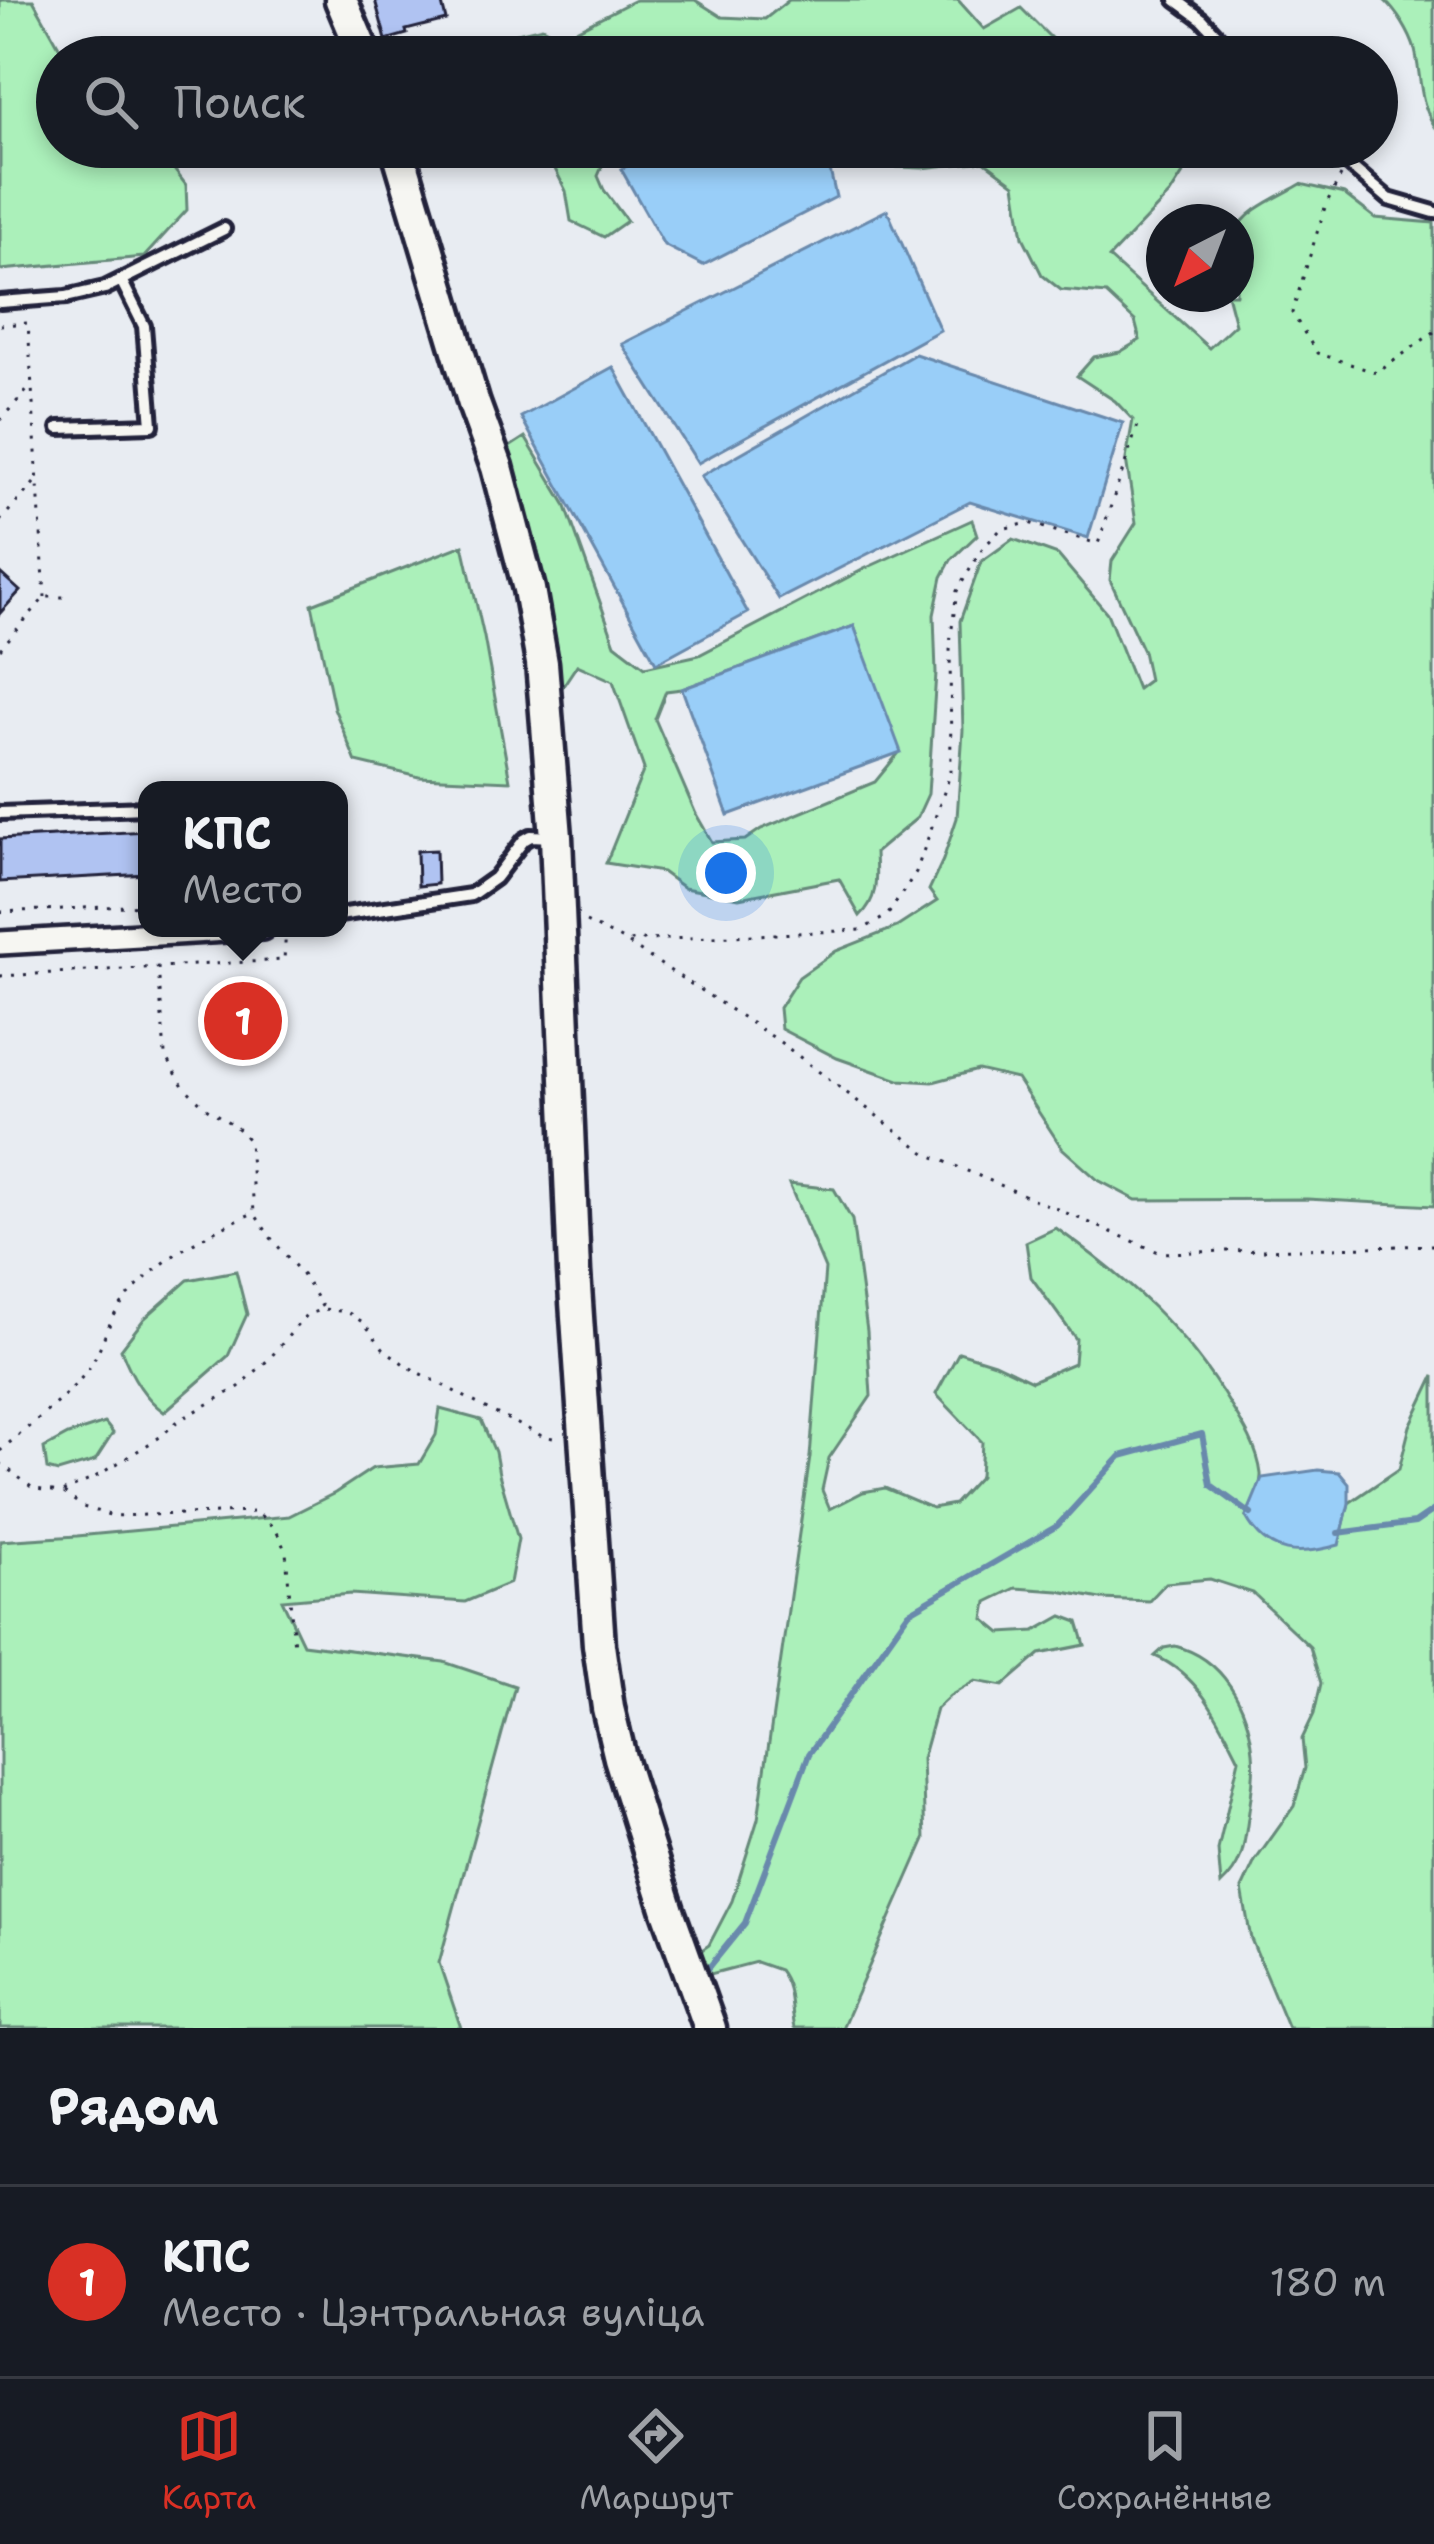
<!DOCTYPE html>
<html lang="ru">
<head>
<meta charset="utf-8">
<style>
  body { margin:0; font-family:"Shantell Sans",sans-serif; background:#20242c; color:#f1f3f6 }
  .compass { position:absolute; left:1146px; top:204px; width:108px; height:108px; border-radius:50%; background:#171b24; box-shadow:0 6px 18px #0003; rotate:222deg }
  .you { position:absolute; left:726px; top:873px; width:42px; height:42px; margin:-30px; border:9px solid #fff; border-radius:50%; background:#1a73e8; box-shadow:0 0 0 18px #1a73e833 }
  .badge { display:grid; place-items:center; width:78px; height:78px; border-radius:50%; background:#d93025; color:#fff; font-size:39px; font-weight:700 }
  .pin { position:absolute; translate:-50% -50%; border:6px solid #fff; box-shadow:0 3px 12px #0006 }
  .popup { position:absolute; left:138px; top:781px; width:210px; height:156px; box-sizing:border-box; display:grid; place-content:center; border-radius:24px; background:#171b24; filter:drop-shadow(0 3px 9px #0005); font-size:39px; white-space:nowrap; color:#9ea1a6 }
  .popup b { font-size:45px; color:#f1f3f6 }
  .popup::after { content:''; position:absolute; left:50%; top:100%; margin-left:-24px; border:24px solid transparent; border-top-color:#171b24 }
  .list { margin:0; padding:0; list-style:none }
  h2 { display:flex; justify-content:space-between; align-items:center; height:156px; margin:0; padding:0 48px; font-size:51px }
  h2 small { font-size:39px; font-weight:400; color:#9ea1a6 }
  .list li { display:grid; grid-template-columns:78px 1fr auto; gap:36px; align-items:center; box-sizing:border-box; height:192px; padding:0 48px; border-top:3px solid #363941 }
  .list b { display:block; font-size:45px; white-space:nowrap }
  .list p { margin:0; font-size:39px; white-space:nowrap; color:#9ea1a6 }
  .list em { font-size:39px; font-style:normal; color:#9ea1a6 }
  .icon { flex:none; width:66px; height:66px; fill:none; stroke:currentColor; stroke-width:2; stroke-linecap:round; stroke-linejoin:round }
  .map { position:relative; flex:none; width:1434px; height:2028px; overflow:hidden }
  .search { position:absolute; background:#171b24; box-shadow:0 6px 18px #0003; left:36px; right:36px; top:36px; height:132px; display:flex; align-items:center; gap:30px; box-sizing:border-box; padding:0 42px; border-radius:66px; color:#9ea1a6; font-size:45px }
  .sheet { height:348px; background:#171b24 }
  nav { display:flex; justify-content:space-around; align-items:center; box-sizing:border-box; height:168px; border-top:3px solid #363941; background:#171b24; font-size:33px; color:#9ea1a6 }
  nav a { display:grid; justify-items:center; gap:6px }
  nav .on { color:#d93025 }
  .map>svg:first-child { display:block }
  .green { fill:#abf0ba; stroke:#66897a; stroke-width:3; fill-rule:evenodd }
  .water { fill:#99cef8; stroke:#6989ac; stroke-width:3 }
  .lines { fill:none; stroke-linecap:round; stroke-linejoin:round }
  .stream { stroke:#6989ac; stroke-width:6 }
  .building { fill:#b0c3f2; stroke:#22223b; stroke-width:3 }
  .lane-casing { stroke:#22223b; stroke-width:20 }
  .street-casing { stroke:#22223b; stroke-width:30 }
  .secondary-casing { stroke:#22223b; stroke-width:39 }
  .path { stroke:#22223b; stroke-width:3; stroke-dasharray:3 9; stroke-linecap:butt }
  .lane { stroke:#f6f6f2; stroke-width:10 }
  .street { stroke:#f6f6f2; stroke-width:21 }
  .secondary { stroke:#f6f6f2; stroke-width:30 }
</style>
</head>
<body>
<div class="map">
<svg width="1434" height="2028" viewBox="0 0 1434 2028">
  <rect width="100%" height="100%" fill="#e8ecf2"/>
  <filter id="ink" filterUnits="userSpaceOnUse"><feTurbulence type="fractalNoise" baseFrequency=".00833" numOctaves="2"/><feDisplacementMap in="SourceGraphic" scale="24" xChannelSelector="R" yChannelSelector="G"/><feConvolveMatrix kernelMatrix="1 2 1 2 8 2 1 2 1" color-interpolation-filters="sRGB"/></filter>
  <g filter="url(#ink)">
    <path class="green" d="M0,0H33L65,57H57V147H157L186,185L187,210L144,257L0,270Z
      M635,0H695L722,17L765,19L789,0H958L984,29L1021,8L1067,54L1101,48L1139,57H479V42L542,27L562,37Z
      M1384,0H1434V125C1419,102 1421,75 1415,50C1410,33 1397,12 1384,0Z
      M544,147H632L604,162L598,176L604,190L627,221L604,237L571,221L566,191Z
      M845,147H1200L1170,194L1109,258L1209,348L1235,324L1227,294H1236V233C1244,210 1281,196 1301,184L1344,194L1375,218L1434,223V1206L1307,1199L1136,1200L1098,1180L1062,1148L1017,1079L978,1070L933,1082L899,1080L837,1058L781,1029L779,1008L799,977L836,951L897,927L937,901L929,890L943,860L957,818L963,730L960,621L981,562L1013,539L1058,555L1107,613L1137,689L1149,680L1143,651L1110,580L1112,561L1136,523L1126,459L1133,420L1115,401L1077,376L1094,357L1120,352L1140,340L1135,321L1106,294L1061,290L1042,275L1023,237L1015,184L984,161L922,168L876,166Z
      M525,437L565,504L615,644L645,667L699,655L864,569L972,520L977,535L951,560L942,577L934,615L936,673L928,794L917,818L875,853C876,878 879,898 860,916L839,879L739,898L684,888L662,872L606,863L644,769L613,681L577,665L561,689L543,604L505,450ZM854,626L898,754L875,782L761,829L745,840L712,842L696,814L655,719L666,691L682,689Z
      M463,545L484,637L510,781L419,777L356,762L334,708L312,604Z
      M789,1184L834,1189L852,1220L867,1331L871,1396L829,1458L822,1490L830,1509L863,1492L885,1488L932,1508L954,1504L980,1476L982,1442L936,1394L959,1352L994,1363L1032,1381L1074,1363L1076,1339L1031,1277L1026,1242L1056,1228C1129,1280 1184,1328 1231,1406C1244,1426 1258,1449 1261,1474C1262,1487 1251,1504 1246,1517L1339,1544L1349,1503L1399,1469L1410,1426L1434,1376V2028H1288L1251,1939L1242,1889L1255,1861L1294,1806L1305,1768L1302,1739L1314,1714L1321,1683L1310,1647L1253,1593L1210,1579L1166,1583L1149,1601L1101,1599L1059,1591L1016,1588L987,1602L984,1619L1001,1633L1035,1631L1062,1616L1078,1622L1085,1645L1040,1654L1003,1686L975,1681L950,1696L936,1709L922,1759L925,1839L842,2028H794C789,2007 793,1988 779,1970L756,1962L699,1977L693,1956L709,1945L732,1901L758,1819L810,1457L825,1269Z
      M236,1271L247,1314L228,1356L164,1412C143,1397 130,1373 121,1349L144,1319L188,1280Z
      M440,1409L481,1420L495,1452L499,1474L518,1539L510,1583L465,1602L351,1594L282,1600L303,1644L444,1662L515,1686L439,1963L461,2028H0V1541L77,1536L289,1516L335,1493L373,1468L419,1464L436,1435Z
      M105,1423L113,1433L95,1461L58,1472L47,1469L44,1448L68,1435Z
      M1175,1646C1223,1658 1248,1705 1253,1752C1255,1773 1251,1797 1248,1818C1244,1847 1243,1865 1221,1885L1218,1850L1239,1759C1219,1719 1199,1675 1155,1656L1164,1648Z"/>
    <path class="water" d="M668,147H818L827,157L836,197L703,265L664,245L621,169Z
      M887,210L940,330L698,463L622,344Z
      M915,354L1123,423L1088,538L970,502L779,599L701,476Z
      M613,367L748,613L656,663L521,417Z
      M854,626L901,752L728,815L682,689Z
      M1318,1470L1339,1472L1349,1484V1503L1339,1545C1300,1556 1268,1557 1246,1517L1262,1478Z"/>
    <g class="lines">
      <path class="stream" d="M1338,1533L1415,1523L1434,1510
        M707,1970L745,1923L809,1754L909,1612L1057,1526L1121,1456L1202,1434L1211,1485L1251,1514"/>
    </g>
    <path class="building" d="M375,0H441L446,20L406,30L407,34L386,40Z
      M0,573L20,591L0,613Z
      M147,831V874L0,882V839Z
      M436,850L437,884L418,886L417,851Z
      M258,1000L261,1040L229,1042L226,1002Z"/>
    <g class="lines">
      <g class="lane-casing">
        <path id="lane" d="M1176,0L1202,19L1237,57
          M1328,147L1389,199L1434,212
          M0,302L66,297L105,288L224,229
          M59,428L152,425L144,326L121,280
          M0,813L147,808
          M339,915L471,895L495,878L524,840L531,836L552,837"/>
      </g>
      <g class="street-casing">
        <path id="street" d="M0,943L262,928"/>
      </g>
      <g class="secondary-casing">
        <path id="secondary" d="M341,0L365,57
          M397,147L474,404L497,467L529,589L542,663L556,837L574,1272L599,1645L608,1708L620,1758L668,1911L710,2028"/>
      </g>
      <path class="path" d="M1341,176L1326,204L1292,313L1317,353L1377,373L1434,332
        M0,325L28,323L45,597
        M0,420L31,386
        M0,521L35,482
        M0,649L45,597H69
        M0,912L147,905
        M586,922L625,941L861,930L887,916L916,872L951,772L950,643L957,591L982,549L1001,529L1029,523L1098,544L1138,425
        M629,944L776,1039L927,1154L1161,1253L1434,1245
        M158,967L165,1054L183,1086L206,1108L235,1126L249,1141L254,1213L271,1238L301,1273L323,1308
        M0,976L284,960L286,928
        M0,1451C27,1427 59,1404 83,1376C99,1358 104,1331 117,1311C149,1265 201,1235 251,1214
        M0,1463L34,1489L62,1492L92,1479L160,1437L178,1421L239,1387L270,1358L306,1315L324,1309L347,1312L364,1323L383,1348L405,1365L493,1412L542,1436L559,1439
        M64,1493L83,1507L113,1516L257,1512L276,1530L286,1552L294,1647"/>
      <use href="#lane" class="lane"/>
      <use href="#street" class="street"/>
      <use href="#secondary" class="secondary"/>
    </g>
  </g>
</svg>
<svg class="compass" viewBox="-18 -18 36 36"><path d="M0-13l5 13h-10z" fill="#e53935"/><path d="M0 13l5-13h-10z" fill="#9ea1a6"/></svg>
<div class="you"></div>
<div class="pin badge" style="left:243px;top:1021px">1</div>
<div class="popup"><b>КПС</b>Место</div>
<div class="search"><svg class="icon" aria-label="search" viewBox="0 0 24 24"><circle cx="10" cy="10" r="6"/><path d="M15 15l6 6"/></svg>Поиск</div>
</div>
<section class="sheet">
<h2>Рядом<small></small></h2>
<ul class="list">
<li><span class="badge">1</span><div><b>КПС</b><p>Место · Цэнтральная вуліца</p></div><em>180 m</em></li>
</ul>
</section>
<nav>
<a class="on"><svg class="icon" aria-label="map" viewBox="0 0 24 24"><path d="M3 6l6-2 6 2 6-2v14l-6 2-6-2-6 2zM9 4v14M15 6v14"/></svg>Карта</a>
<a><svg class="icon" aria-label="directions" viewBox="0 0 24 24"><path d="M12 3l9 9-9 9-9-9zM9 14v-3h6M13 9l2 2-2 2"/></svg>Маршрут</a>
<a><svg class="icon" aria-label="saved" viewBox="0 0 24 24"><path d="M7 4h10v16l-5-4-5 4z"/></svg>Сохранённые</a>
</nav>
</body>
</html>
